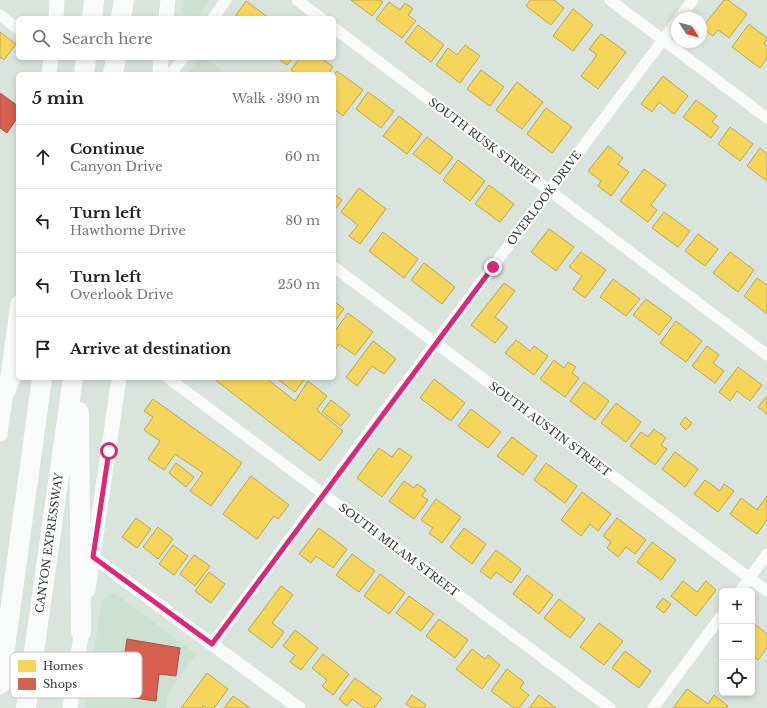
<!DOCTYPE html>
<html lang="en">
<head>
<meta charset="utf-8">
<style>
  body { margin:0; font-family:"Libre Baskerville",serif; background:#f6f6f6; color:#222 }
  .controls { position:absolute; right:12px; bottom:12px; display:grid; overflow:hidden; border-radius:6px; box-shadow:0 2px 6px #0003 }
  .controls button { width:36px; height:36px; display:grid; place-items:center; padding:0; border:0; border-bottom:1px solid #e0e0e0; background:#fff; color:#222; font:20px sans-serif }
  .compass { position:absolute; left:671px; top:12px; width:36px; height:36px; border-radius:50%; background:#fff; box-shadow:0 2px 6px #0003; rotate:127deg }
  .stop { position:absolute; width:12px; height:12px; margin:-9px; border:3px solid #db2777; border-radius:50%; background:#fff }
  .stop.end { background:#db2777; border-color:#fff; box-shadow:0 1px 4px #0008 }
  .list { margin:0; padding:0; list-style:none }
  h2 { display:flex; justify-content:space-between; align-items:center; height:52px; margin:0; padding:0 16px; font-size:17px }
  h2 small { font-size:13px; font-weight:400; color:#767676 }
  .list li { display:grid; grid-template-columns:26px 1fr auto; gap:12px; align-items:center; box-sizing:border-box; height:64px; padding:0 16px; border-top:1px solid #e0e0e0 }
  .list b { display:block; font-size:15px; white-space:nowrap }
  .list p { margin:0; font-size:13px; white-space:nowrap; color:#767676 }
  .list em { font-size:13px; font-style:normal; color:#767676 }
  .icon { flex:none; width:22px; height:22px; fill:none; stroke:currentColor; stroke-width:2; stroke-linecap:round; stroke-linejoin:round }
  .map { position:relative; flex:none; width:767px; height:708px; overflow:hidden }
  .search { position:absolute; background:#fff; box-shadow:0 2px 6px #0003; left:16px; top:16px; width:320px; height:44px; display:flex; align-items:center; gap:10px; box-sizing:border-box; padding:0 14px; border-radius:6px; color:#767676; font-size:15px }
  .panel { position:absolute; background:#fff; box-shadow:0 2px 6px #0003; left:16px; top:72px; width:320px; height:308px; border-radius:6px }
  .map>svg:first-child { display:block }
  .built { fill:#cce1d2 }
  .homes { fill:#f6d55c; stroke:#bba650 }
  .shops { fill:#d6604d; stroke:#a45445 }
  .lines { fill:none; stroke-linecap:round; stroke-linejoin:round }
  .minor { stroke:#f9fbfa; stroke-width:11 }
  .tertiary { stroke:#f9fbfa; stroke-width:13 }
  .secondary { stroke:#f9fbfa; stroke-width:15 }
  .motorway { stroke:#f9fbfa; stroke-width:20 }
  .route { stroke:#db2777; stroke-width:5 }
  .labels { text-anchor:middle; stroke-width:4; stroke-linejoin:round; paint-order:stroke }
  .street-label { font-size:11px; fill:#313933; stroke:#fff }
  .key { fill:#fff; stroke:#c1c4c2; stroke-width:1 }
  .key-label { font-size:11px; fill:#313933 }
</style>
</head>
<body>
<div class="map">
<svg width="767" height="708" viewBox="0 0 767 708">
  <rect width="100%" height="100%" fill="#d9e4dc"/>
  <path class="built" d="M184,0H210L198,16L182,13Z
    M199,58H205L227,74H187Z
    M110,594H116L196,654L168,693L166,708H85L102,601Z"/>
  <path class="homes" d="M351,0H380L383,2L372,16Z
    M530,0H554L564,8L551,25L526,6Z
    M724,0H728L747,14L729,38L718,30L713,36L702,28Z
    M246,1L269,18H234Z
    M389,2L400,10L405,3L413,9L408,15L416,21L402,38L376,19Z
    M573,9L593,25L573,51L553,36Z
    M749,24L767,38L764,44L767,46V58L760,68L732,47Z
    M418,25L444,45L431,62L405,42Z
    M0,32L16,44L4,60L0,57Z
    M601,34L626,52L598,89L581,76L597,55L589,49Z
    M465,45L480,56L460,83L436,65L448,48L457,55Z
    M277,58H293L287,65Z
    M300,58H321L333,67L328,74H296L291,70Z
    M481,70L504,87L490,106L467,89Z
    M337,71L363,90L343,116L334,109V75Z
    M663,76L688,96L674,114L659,102L652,112L641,104Z
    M517,82L543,102L522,129L496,110Z
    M368,92L394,111L381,128L356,109Z
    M696,100L717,116L712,122L719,127L711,138L683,117Z
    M546,108L572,127L552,153L527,134Z
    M399,116L422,134L407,154L383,136Z
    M730,127L753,144L740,161L718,144Z
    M427,137L453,157L440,174L413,154Z
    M608,146L623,158L618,164L629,172L611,196L598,186L601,181L588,171Z
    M760,148L767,154V181L747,166Z
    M458,160L485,181L470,201L443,180Z
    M644,169L666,185L651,205L657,210L648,222L620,201Z
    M489,185L514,204L500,222L475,204Z
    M359,188L386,209L360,244L349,236L358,225L341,212Z
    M334,194L342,200L334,211Z
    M664,212L690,231L678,247L652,228Z
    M549,229L574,247L556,271L531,252Z
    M383,232L418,259L404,278L369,251Z
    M698,234L718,249L705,266L685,251Z
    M581,252L606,270L585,298L573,289L582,276L569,267Z
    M730,252L754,270L738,292L713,273Z
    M424,263L455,287L442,304L411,280Z
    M757,278L767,285V314L744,296Z
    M613,279L640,299L626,316L600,297Z
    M504,283L515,291L495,317L508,327L495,343L471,325Z
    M646,299L672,318L659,335L633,315Z
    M334,301L344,309L334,322Z
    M348,313L373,332L355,355L339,344L334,351V332Z
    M676,321L702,341L686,362L660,343Z
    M516,340L530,351L534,346L548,356L534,375L505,353Z
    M373,341L396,359L384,374L372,366L357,386L346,377Z
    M707,346L719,355L713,363L724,371L715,383L692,366Z
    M554,360L564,368L568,362L576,367L572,373L579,378L565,397L540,379Z
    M738,367L762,385L750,401L737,391L730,401L719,392Z
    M213,378H266L295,401L308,381L327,396L317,409L319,412L343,431L320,461Z
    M276,378H302L304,380L295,392Z
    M434,379L465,403L451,421L420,398Z
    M584,382L609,401L595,420L570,401Z
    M767,396V414L758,407Z
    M153,399L242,463L211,506L190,491L203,473L175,454L164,470L148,459L160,441L144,430L153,417L144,411Z
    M331,400L350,415L341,426L322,412Z
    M616,403L641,422L626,442L601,423Z
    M471,409L501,432L488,448L458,426Z
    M685,417L692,423L686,430L680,424Z
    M654,429L666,438L661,445L667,449L655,465L630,446L641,432L648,437Z
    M512,437L537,456L523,475L497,456Z
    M379,448L392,457L399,448L412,457L382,497L357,478Z
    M675,452L698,469L685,487L662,469Z
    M176,463L194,477L186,487L169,473Z
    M546,463L577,486L565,503L534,480Z
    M251,476L289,505L278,519L274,516L257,539L223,514Z
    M705,480L720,491L724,484L734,491L718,512L694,494Z
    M404,481L414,488L417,484L426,490L422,496L428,500L414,519L389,501Z
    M582,492L611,514L598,531L590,524L581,536L561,520Z
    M767,496V520L757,534L730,514L741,498L757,510Z
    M436,499L461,517L442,543L429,533L433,528L421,520Z
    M136,518L151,529L137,548L122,537Z
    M617,518L646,540L635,554L626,547L618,557L607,548L611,542L603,536Z
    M158,527L173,539L158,559L143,547Z
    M319,528L347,549L333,568L316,556L311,563L299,554Z
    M464,528L486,544L472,564L450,547Z
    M652,542L676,560L661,580L637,562Z
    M173,545L188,556L174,575L159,564Z
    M496,550L521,569L511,583L496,572L491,579L480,571Z
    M352,554L375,571L359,592L336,575Z
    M194,555L210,566L195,586L180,574Z
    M209,572L225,584L211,603L195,591Z
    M380,574L405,593L389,614L364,596Z
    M527,575L553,595L539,614L513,594Z
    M683,581L697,592L706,581L716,590L696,616L671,596Z
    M281,586L293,595L272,623L284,632L272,648L248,630Z
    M409,596L434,614L421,631L396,613Z
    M663,598L671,604L664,613L656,607Z
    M559,599L585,619L570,638L544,618Z
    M439,619L468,640L455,658L426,636Z
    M752,622L767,634V647L758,660L752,655Z
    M599,623L623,641L604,665L580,647Z
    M295,630L318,648L301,670L290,662L295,655L283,646Z
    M472,649L485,659L488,655L500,665L482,689L456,669Z
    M625,651L651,671L639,688L612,668Z
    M323,654L349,674L333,695L322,686L327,680L312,668Z
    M507,669L524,682L520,688L529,695L519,708H514L491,691Z
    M207,673L228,689L214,708H206L203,706L202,708H181Z
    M355,678L382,698L374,708H364L352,699L347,706L339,699Z
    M687,689L708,704L714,695L728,706L726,708H673Z
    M412,695L426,705L424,708H411L406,704Z
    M539,695L556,708H529Z
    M233,696L250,708H224Z"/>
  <path class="shops" d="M0,93L18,106V117L7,133L0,128Z
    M127,639L180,648L176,676L159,674L156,701L118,696Z"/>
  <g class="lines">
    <path class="minor" d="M297,0L321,18
      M610,0L767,118
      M0,15L18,29
      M213,18L226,0
      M679,18L693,0
      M334,28L767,355
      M171,74L183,58
      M334,267L767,591
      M168,378L610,708
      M740,591L767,554
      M212,644L380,417L677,21
      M653,708L722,615"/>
    <path class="tertiary" d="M93,557L299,708"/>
    <path class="secondary" d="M56,18L57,0
      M166,18L168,0
      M49,74L51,58
      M160,74L161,58
      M0,434L18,303
      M88,590L119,378
      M70,708L83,622"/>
    <path class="motorway" d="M92,18L94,0
      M121,18L124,0
      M84,74L86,58
      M113,74L116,58
      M6,390L18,355
      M79,412L81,632
      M0,684L42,378
      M26,708L73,378"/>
  </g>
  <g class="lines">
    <path class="route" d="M109,451L93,557L212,644L493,267"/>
  </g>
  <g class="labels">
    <g class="street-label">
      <text transform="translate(484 141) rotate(37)" y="4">SOUTH RUSK STREET</text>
      <text transform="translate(544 198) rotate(-53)" y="4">OVERLOOK DRIVE</text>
      <text transform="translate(550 429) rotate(37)" y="4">SOUTH AUSTIN STREET</text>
      <text transform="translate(49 543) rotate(-82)" y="4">CANYON EXPRESSWAY</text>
      <text transform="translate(399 550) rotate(37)" y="4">SOUTH MILAM STREET</text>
    </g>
  </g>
  <rect x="10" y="652" width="132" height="46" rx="6" class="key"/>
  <rect x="18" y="660" width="18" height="12" fill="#f6d55c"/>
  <rect x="18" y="678" width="18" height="12" fill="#d6604d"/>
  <g class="key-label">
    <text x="43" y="670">Homes</text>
    <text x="43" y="688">Shops</text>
  </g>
</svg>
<div class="controls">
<button>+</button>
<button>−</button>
<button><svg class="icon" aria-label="locate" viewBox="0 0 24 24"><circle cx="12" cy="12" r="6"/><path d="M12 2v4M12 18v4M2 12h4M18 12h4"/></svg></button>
</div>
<svg class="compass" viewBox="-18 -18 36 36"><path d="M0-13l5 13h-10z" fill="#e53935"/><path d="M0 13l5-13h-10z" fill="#767676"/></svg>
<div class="stop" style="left:109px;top:451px"></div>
<div class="stop end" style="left:493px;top:267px"></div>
<div class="search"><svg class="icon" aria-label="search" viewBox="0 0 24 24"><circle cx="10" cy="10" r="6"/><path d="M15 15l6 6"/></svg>Search here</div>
<section class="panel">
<h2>5 min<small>Walk · 390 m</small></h2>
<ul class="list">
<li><svg class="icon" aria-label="ahead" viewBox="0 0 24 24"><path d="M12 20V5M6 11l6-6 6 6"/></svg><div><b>Continue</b><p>Canyon Drive</p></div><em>60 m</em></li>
<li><svg class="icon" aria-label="left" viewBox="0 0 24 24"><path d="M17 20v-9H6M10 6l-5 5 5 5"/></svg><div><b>Turn left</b><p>Hawthorne Drive</p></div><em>80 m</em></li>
<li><svg class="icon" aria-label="left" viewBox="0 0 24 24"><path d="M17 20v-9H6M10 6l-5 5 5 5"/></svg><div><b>Turn left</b><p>Overlook Drive</p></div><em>250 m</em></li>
<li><svg class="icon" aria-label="arrive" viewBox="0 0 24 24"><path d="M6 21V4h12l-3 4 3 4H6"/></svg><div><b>Arrive at destination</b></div></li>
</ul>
</section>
</div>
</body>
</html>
